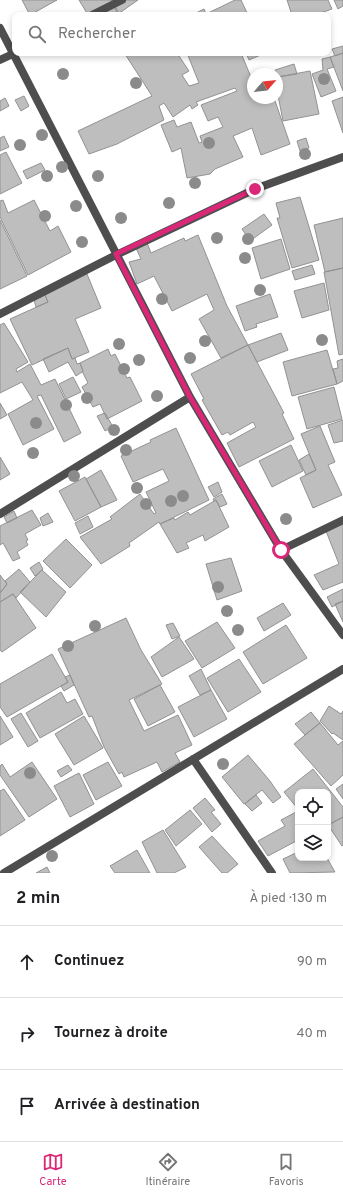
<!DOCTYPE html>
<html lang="fr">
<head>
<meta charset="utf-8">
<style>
  body { margin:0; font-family:Overpass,sans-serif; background:#f6f6f6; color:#202124 }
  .controls { position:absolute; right:12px; bottom:12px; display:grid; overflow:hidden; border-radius:8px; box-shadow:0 2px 6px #0003 }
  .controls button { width:36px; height:36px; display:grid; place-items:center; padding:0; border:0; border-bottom:1px solid #e0e0e0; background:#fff; color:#202124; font:20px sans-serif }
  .compass { position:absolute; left:247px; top:68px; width:36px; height:36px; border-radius:50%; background:#fff; box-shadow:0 2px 6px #0003; rotate:62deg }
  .stop { position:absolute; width:12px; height:12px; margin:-9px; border:3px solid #db2777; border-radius:50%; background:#fff }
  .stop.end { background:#db2777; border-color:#fff; box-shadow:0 1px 4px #0008 }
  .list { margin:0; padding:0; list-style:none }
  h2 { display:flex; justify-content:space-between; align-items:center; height:52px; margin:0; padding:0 16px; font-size:17px }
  h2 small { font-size:13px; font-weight:400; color:#757577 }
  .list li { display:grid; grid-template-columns:26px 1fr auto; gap:12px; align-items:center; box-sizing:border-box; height:72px; padding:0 16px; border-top:1px solid #e0e0e0 }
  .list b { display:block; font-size:15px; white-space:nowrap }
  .list em { font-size:13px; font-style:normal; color:#757577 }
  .icon { flex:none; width:22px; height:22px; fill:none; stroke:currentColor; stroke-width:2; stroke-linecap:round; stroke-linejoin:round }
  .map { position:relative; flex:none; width:343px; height:873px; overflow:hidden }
  .search { position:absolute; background:#fff; box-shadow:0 2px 6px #0003; left:12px; right:12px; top:12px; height:44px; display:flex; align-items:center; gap:10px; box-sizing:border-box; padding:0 14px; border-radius:8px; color:#757577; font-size:15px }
  .sheet { height:268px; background:#fff }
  nav { display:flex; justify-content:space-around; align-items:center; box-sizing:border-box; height:56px; border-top:1px solid #e0e0e0; background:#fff; font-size:11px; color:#757577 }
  nav a { display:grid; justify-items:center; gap:2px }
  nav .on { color:#db2777 }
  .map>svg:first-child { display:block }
  .building { fill:#bebebe; stroke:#929292 }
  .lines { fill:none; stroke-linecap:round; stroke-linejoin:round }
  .street { stroke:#4e4e4e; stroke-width:8 }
  .tree { fill:#8b8b8b }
  .route { stroke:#db2777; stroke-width:5 }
</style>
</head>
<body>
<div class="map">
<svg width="343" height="873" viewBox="0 0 343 873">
  <rect width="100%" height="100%" fill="#fff"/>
  <path class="building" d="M22,0H57L30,15Z
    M79,0H111L118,12L113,15H88Z
    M111,0H138L118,14Z
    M235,0H241L248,15H192L204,9L206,14Z
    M287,0H328L332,9L315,15H292Z
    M334,0H343V6L338,9Z
    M343,46V53L335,56L332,49Z
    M127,53H177L189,71L182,75L189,86L199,83L187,53H241L253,82V98H259L261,102L274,98L290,144L261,155L252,128L233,136L243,157L215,169L210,174L187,178L181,148L172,152L161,125L174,120L177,127L191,122L199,143L202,142L200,136L223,127L218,117L208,121L201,105L237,91L235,88L196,102L198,105L192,109L190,105L173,117L164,103L159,106L164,120L117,144L89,154L78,131L152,96L125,54Z
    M246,53H263V54L249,60Z
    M343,53V91L330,57Z
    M330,57L334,67L327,69L336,91L321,97L312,74L323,70L322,59Z
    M294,64L297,74L278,77L275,70Z
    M310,71L319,114L283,121L277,90V77Z
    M24,96L29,106L21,111L15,100Z
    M343,97V133L332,101Z
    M5,98L9,106L0,111V101Z
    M4,136L9,147L0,151V138Z
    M306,138L309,148L300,151L297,141Z
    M6,152L22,183L0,194V155Z
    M41,163L45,170L27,179L23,171Z
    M300,197L319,260L292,268L277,218H280L276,203Z
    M3,200L8,213L34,200L50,231L58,226L71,252L28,275L0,217V201Z
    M264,214L272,225L250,241L242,229Z
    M343,218V268L325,272L314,225Z
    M0,220L27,276L0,289Z
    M198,235L227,306L248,345L221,358L199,319L214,310L207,294L172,311L154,276L137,284L129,262L141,259L136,248L147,243L151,253L184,238L185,241Z
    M281,239L290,269L261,279L252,248Z
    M312,265L315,274L295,280L292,271Z
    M343,268V354L339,355L324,272Z
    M87,274L101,308L75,319L89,352L72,359L68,348L32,365L10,319L48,302L45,295Z
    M324,283L329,310L302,318L294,291Z
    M270,294L278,317L256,324L257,327L245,331L236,306Z
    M45,295L48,302L36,307L34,300Z
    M4,323L28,362L16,369L17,372L30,364L41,385L55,379L81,433L64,442L41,395L37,396L54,429L23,445L8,414L33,400L22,382L0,393V325Z
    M281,333L288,350L257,362L248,345Z
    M248,345L284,413L282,414L294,439L239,467L227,443L256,427L253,422L230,435L228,432L222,435L202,400L204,399L191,374Z
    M68,348L72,359L75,358L77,364L80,363L83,371L82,372L76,376L68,362L49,372L43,359Z
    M108,349L111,356L115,354L127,378L130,377L142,401L107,419L100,404L93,407L82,387L88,383L82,371H83L80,363Z
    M327,350L337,384L292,396L283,362Z
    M343,359V381L337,384L333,369L338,368L337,361Z
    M73,377L81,392L66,399L59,384Z
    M334,387L342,419L307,429L298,397Z
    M0,403L7,415L0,419Z
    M105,413L113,427L105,431L97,416Z
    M343,420V441L334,443L328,425Z
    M320,426L335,462L328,465L342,495L313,508L300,478L316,470L301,434Z
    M176,428L209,500L160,524L159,522L129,543L130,546L101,564L80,537L112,519L110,517L140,494L154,514L156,513L146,492L169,481L163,469L133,482L121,456L151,442L150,440Z
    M291,445L303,471L272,487L259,461Z
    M309,454L316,470L306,475L299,460Z
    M0,457L10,474L0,480Z
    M101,470L117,500L101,507L86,479Z
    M85,477L101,507L75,521L59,491Z
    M218,482L222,492L214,497L208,487Z
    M222,494L227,504L220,507L216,500L214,501L213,499Z
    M216,500L229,527L205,541L203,535L186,543L189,548L177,553L160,524L174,518L175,520L188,512L190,515Z
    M32,510L41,525L25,534L28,540L26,541L28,545L17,552L20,558L13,561L3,543L0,545V526Z
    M14,511L17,518L7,523L4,517Z
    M48,513L53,522L43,526L40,518Z
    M88,516L93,527L80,534L75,523Z
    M343,524V582L323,590L314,575L339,564L326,531Z
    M66,539L92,565L70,588L43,561Z
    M231,558L242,591L217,600L206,564Z
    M39,562L43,569L35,576L30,568Z
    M19,569L30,582L16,598L13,594L0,602V593L7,584L5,581Z
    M42,570L66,592L46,617L20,592Z
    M0,575L7,584L0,593Z
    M343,589V601L332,607L327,597Z
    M13,594L36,628L2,652L0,650V602Z
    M343,601V622L335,604Z
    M283,603L291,615L264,631L257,618Z
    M126,618L141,650L162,684L129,700L144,731L178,715L192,745L175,753L180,762L162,772L157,762L124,777L122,772L119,774L104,747L92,716L89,717L58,649Z
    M217,622L235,648L202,668L185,641Z
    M173,623L180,636L172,639L166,625Z
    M286,625L307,658L263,684L243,652Z
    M179,637L194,659L162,677L151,657Z
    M52,654L68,682L7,717L0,707V684Z
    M239,659L261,692L228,712L207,678Z
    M201,669L211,690L200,695L189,676Z
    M70,675L74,685L64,691L61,686L68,682L65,677Z
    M160,685L175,712L148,726L134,699Z
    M211,690L227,719L194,737L178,707Z
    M61,692L67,703L75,699L83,714L40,738L26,713Z
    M329,706L341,714L343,711V740L333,733L332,734L320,721Z
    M311,712L320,723L305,735L295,724Z
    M21,713L38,741L28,747L11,719Z
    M0,716L13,737L0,745Z
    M84,716L103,748L74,765L55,734Z
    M320,723L338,745L343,741V775L331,786L294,744Z
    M248,755L270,781L281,797L273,803L262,790L244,804L222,777Z
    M32,762L57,799L29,817L0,775V766L2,764L10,777Z
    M108,762L122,786L96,800L83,775Z
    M68,765L72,770L61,777L57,771Z
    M313,769L343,807V817L328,825V792H298V809L284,792Z
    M79,773L94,804L70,817L54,786Z
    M343,784V799L336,789Z
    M4,789L25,820L0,836V791Z
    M256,795L262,803L252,811L245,804Z
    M205,798L215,810L211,812L221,824L212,832L193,808Z
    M190,810L202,824L176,846L165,830Z
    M298,811V840L268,856L258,841L285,826L281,820Z
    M343,817V845L342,846L328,825Z
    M163,830L186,867L174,873H157L142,842Z
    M212,836L238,864L227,873H222L199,847Z
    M137,850L150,873H115L110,866Z
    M298,852V858H327L335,872L290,873L283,859Z
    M47,867L50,873H36Z"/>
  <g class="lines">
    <path class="street" d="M92,15L122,0
      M0,28L190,397L281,550L343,635
      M0,60L15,53
      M0,314L116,255L255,189L343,157
      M0,514L190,397
      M281,550L343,520
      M193,759L272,873
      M4,873L343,669"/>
  </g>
  <g class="tree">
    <circle cx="63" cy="74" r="6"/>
    <circle cx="324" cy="79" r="6"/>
    <circle cx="136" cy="83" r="6"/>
    <circle cx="42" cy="135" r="6"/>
    <circle cx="209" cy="143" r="6"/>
    <circle cx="20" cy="145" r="6"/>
    <circle cx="305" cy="154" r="6"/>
    <circle cx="62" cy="167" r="6"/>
    <circle cx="47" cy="176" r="6"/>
    <circle cx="98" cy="176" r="6"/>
    <circle cx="195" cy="183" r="6"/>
    <circle cx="169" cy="203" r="6"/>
    <circle cx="76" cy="206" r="6"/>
    <circle cx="45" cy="216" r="6"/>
    <circle cx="121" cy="218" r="6"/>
    <circle cx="217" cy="238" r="6"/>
    <circle cx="248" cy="239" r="6"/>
    <circle cx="82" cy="242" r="6"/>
    <circle cx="245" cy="258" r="6"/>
    <circle cx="260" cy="290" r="6"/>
    <circle cx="162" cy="299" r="6"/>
    <circle cx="322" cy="340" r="6"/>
    <circle cx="205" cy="341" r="6"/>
    <circle cx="119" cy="344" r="6"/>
    <circle cx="190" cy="358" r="6"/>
    <circle cx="139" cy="360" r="6"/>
    <circle cx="124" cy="369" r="6"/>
    <circle cx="157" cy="396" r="6"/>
    <circle cx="87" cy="398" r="6"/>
    <circle cx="66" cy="405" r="6"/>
    <circle cx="36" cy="423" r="6"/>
    <circle cx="114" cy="430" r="6"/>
    <circle cx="126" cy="450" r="6"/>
    <circle cx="33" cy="453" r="6"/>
    <circle cx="74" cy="476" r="6"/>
    <circle cx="137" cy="488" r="6"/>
    <circle cx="183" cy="496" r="6"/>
    <circle cx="171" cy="501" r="6"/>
    <circle cx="146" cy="504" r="6"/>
    <circle cx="286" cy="519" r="6"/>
    <circle cx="218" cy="587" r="6"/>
    <circle cx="227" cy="611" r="6"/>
    <circle cx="95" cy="626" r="6"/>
    <circle cx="238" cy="630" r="6"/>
    <circle cx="68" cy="646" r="6"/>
    <circle cx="223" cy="764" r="6"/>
    <circle cx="30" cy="773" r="6"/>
    <circle cx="52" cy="856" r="6"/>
  </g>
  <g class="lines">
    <path class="route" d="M255,189L116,254L190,397L281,550"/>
  </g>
</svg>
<div class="controls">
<button><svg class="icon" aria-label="locate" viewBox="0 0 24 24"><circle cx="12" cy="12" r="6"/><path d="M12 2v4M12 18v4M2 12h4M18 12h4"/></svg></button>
<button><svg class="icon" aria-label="layers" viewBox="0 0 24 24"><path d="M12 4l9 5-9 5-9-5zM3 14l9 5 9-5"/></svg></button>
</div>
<svg class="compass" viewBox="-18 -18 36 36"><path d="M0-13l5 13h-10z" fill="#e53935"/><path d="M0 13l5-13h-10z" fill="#757577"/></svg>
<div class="stop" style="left:281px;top:550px"></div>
<div class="stop end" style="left:255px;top:189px"></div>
<div class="search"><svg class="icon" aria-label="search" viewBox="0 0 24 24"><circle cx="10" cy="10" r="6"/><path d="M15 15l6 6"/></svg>Rechercher</div>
</div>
<section class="sheet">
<h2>2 min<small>À pied · 130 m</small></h2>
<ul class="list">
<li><svg class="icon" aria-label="ahead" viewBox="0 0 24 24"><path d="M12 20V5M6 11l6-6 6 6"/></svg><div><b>Continuez</b></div><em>90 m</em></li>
<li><svg class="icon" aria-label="right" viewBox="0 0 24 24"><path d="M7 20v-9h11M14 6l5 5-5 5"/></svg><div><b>Tournez à droite</b></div><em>40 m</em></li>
<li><svg class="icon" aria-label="arrive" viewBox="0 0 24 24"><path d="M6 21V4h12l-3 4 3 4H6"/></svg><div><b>Arrivée à destination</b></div></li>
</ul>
</section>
<nav>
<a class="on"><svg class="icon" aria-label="map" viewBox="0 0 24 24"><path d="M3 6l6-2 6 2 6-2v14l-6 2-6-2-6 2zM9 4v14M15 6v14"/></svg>Carte</a>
<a><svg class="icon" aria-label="directions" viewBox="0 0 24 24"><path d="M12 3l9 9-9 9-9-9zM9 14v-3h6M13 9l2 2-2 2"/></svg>Itinéraire</a>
<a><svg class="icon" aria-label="saved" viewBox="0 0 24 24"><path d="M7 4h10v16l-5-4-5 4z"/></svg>Favoris</a>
</nav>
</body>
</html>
